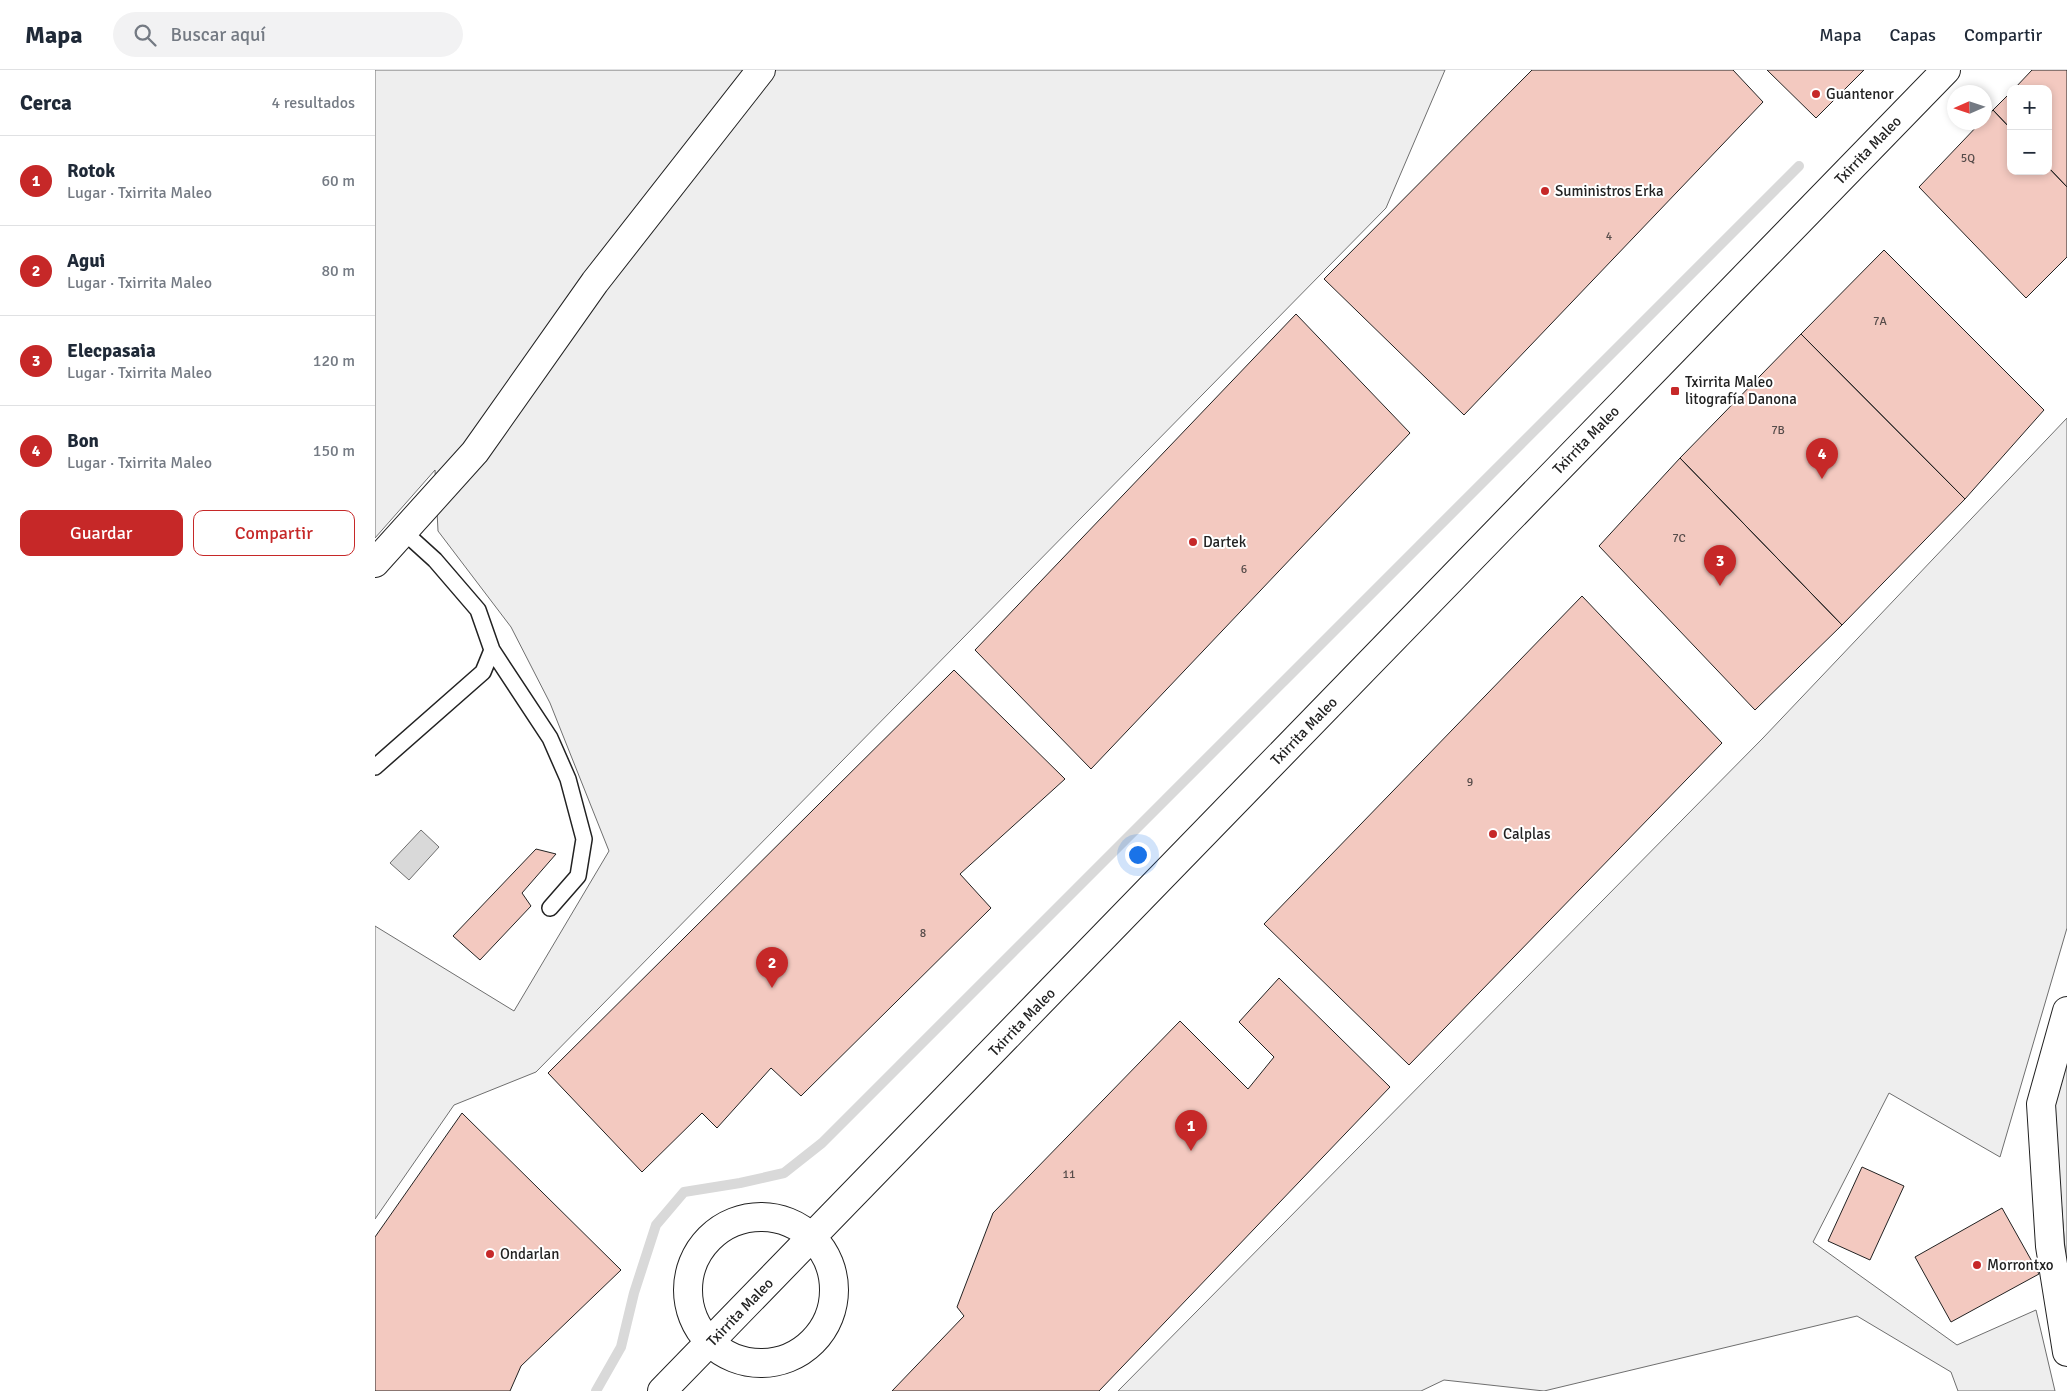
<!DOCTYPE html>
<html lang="es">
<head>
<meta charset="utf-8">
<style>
  body { margin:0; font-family:Signika,sans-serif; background:#f2f2f3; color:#1f2937 }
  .controls { position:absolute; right:15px; top:15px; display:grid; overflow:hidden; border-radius:10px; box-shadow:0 2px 8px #0003 }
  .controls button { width:45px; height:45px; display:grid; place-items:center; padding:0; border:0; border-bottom:1px solid #e0e1e3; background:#fff; color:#1f2937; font:25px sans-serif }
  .compass { position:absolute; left:1572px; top:15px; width:45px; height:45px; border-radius:50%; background:#fff; box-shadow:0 2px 8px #0003; rotate:267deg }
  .you { position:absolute; left:762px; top:784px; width:18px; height:18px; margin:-12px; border:4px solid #fff; border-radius:50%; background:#1a73e8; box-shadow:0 0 0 8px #1a73e833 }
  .badge { display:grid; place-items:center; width:32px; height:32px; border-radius:50%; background:#c62828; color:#fff; font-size:16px; font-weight:700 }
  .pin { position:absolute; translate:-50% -41px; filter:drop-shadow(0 1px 2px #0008) }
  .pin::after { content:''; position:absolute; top:26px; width:18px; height:15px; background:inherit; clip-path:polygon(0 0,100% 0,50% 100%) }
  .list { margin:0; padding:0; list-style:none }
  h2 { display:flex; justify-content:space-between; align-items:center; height:65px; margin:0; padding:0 20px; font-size:21px }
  h2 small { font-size:16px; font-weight:400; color:#747a83 }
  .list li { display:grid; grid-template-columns:32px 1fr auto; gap:15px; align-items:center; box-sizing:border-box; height:90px; padding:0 20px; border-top:1px solid #e0e1e3 }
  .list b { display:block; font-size:19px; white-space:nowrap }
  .list p { margin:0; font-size:16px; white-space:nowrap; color:#747a83 }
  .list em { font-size:16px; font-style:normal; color:#747a83 }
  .actions { display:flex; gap:10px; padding:15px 20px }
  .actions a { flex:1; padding:11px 0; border:1px solid #c62828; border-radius:10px; text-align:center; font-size:18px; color:#c62828 }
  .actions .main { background:#c62828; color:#fff }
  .icon { flex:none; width:28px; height:28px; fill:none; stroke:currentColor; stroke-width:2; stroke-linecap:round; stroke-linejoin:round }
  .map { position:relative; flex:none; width:1692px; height:1321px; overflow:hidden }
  header { display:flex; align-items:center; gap:30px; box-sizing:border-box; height:70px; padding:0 25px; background:#fff; border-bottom:1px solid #e0e1e3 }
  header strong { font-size:24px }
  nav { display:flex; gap:28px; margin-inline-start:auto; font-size:18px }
  .search { width:350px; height:45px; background:#f2f2f3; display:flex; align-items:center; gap:12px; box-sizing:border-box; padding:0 18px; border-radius:28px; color:#747a83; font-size:19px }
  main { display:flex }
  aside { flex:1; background:#fff }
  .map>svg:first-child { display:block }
  .green { fill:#eee; stroke:#6f6f6f }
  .water { fill:#d9d9d9; stroke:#6f6f6f }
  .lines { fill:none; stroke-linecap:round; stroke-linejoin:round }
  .stream { stroke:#d9d9d9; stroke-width:10 }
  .building { fill:#f3c9c0; stroke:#222 }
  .service-casing { stroke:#222; stroke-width:18 }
  .minor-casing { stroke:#222; stroke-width:30 }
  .service { stroke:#fff; stroke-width:15 }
  .minor { stroke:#fff; stroke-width:28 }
  .poi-dot { fill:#c62828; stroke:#fff; stroke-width:2 }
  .labels { text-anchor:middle; stroke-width:4; stroke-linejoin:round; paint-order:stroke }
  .number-label { font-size:12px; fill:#564c4a }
  .poi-label { font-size:15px; fill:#222; stroke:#fff; text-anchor:start }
  .street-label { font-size:15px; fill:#222; stroke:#fff }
</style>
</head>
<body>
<header>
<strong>Mapa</strong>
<div class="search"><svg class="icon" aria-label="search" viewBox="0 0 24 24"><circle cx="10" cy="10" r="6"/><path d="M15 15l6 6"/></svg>Buscar aquí</div>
<nav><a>Mapa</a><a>Capas</a><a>Compartir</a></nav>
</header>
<main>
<aside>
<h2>Cerca<small>4 resultados</small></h2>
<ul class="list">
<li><span class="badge">1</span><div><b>Rotok</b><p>Lugar · Txirrita Maleo</p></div><em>60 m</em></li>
<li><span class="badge">2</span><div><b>Agui</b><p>Lugar · Txirrita Maleo</p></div><em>80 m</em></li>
<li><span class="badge">3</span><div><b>Elecpasaia</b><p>Lugar · Txirrita Maleo</p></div><em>120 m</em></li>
<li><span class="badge">4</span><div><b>Bon</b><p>Lugar · Txirrita Maleo</p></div><em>150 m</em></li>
</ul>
<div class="actions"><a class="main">Guardar</a><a>Compartir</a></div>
</aside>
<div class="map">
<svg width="1692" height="1321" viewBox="0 0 1692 1321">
  <rect width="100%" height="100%" fill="#fff"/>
  <path class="green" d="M0,0H1070L1011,138L161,1002L79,1035L0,1149V856L139,941L234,781L175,633L136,557L63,461L60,400L0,468Z
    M1692,348V858L1625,1087L1514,1023L1438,1172L1582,1275L1661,1240L1680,1321H1583L1576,1302L1482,1246L1169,1321L1069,1310L1046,1321H743L1388,668Z
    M1692,983V1203L1678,1032Z"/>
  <path class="water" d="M46,760L64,777L34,810L15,793Z"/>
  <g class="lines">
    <path class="stream" d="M221,1321L246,1277L259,1223L281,1155L309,1122L365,1113L409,1103L447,1073L1424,96"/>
  </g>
  <path class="building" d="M1157,0H1358L1388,32L1089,345L949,209Z
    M1392,0H1489L1441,48Z
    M1657,0H1692V117L1673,97V19H1639Z
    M1636,22V59L1618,40Z
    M1618,40L1636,59V101H1673V97L1692,117V187L1651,228L1544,117L1606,52H1610V49Z
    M1509,180L1669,340L1590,429L1426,264Z
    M921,244L1035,363L716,699L600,580Z
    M1426,264L1590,429L1467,555L1305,388Z
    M1305,388L1467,555L1380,640L1224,476Z
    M1207,526L1347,673L1034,995L889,854Z
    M579,600L690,709L585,804L616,838L426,1026L396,998L342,1058L327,1043L267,1102L173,1003Z
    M161,779L181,784L147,823L156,836L105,890L78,866Z
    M904,908L1015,1017L724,1321H517L589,1246L582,1237L618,1143L805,951L873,1019L899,987L864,952Z
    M87,1043L246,1200L146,1296L135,1321H0V1167Z
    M1487,1097L1529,1116L1495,1190L1453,1171Z
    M1627,1138L1664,1204L1576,1252L1540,1187Z"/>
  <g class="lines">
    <g class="service-casing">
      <path id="service" d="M28,461L60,490L103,540L117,580L175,668L193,709L209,769L203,806L175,838
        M0,697L108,602L117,580"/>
    </g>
    <g class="minor-casing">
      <path id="minor" d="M0,493L100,382L220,212L386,0
        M1692,941L1666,1034L1675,1176L1692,1282
        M313 1220a73 73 0 1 1 146 0a73 73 0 1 1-146 0Z
        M287,1321L1571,0"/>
    </g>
    <use href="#service" class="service"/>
    <use href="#minor" class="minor"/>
  </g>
  <g class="poi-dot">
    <circle cx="1441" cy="24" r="5"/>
    <circle cx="1170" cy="121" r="5"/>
    <rect x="1295" y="316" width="10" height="10" rx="2.5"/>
    <circle cx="818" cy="472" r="5"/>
    <circle cx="1118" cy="764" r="5"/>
    <circle cx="115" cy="1184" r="5"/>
    <circle cx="1602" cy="1195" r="5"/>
  </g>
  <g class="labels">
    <g class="number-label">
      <text x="1593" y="92">5Q</text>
      <text x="1234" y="170">4</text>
      <text x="1505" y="255">7A</text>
      <text x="1403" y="364">7B</text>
      <text x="1304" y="472">7C</text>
      <text x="869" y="503">6</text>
      <text x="1095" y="716">9</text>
      <text x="548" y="867">8</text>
      <text x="694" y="1108">11</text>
    </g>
    <g class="poi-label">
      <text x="1451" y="29">Guantenor</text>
      <text x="1180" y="126">Suministros Erka</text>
      <text x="1310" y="317">Txirrita Maleo<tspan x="1310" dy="17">litografía Danona</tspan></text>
      <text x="828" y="477">Dartek</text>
      <text x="1128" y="769">Calplas</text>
      <text x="125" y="1189">Ondarlan</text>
      <text x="1612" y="1200">Morrontxo</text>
    </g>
    <g class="street-label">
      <text transform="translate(1493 80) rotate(-46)" y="5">Txirrita Maleo</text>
      <text transform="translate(1211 370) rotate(-46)" y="5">Txirrita Maleo</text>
      <text transform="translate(929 661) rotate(-46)" y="5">Txirrita Maleo</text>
      <text transform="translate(647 952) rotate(-46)" y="5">Txirrita Maleo</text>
      <text transform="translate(365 1242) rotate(-46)" y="5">Txirrita Maleo</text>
    </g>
  </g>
</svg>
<div class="controls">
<button>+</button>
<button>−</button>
</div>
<svg class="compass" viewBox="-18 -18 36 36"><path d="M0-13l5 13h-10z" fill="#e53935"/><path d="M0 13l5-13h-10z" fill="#747a83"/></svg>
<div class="you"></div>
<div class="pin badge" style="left:816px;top:1081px">1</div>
<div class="pin badge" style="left:397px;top:918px">2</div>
<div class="pin badge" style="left:1345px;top:516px">3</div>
<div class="pin badge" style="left:1447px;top:409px">4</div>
</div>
</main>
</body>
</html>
